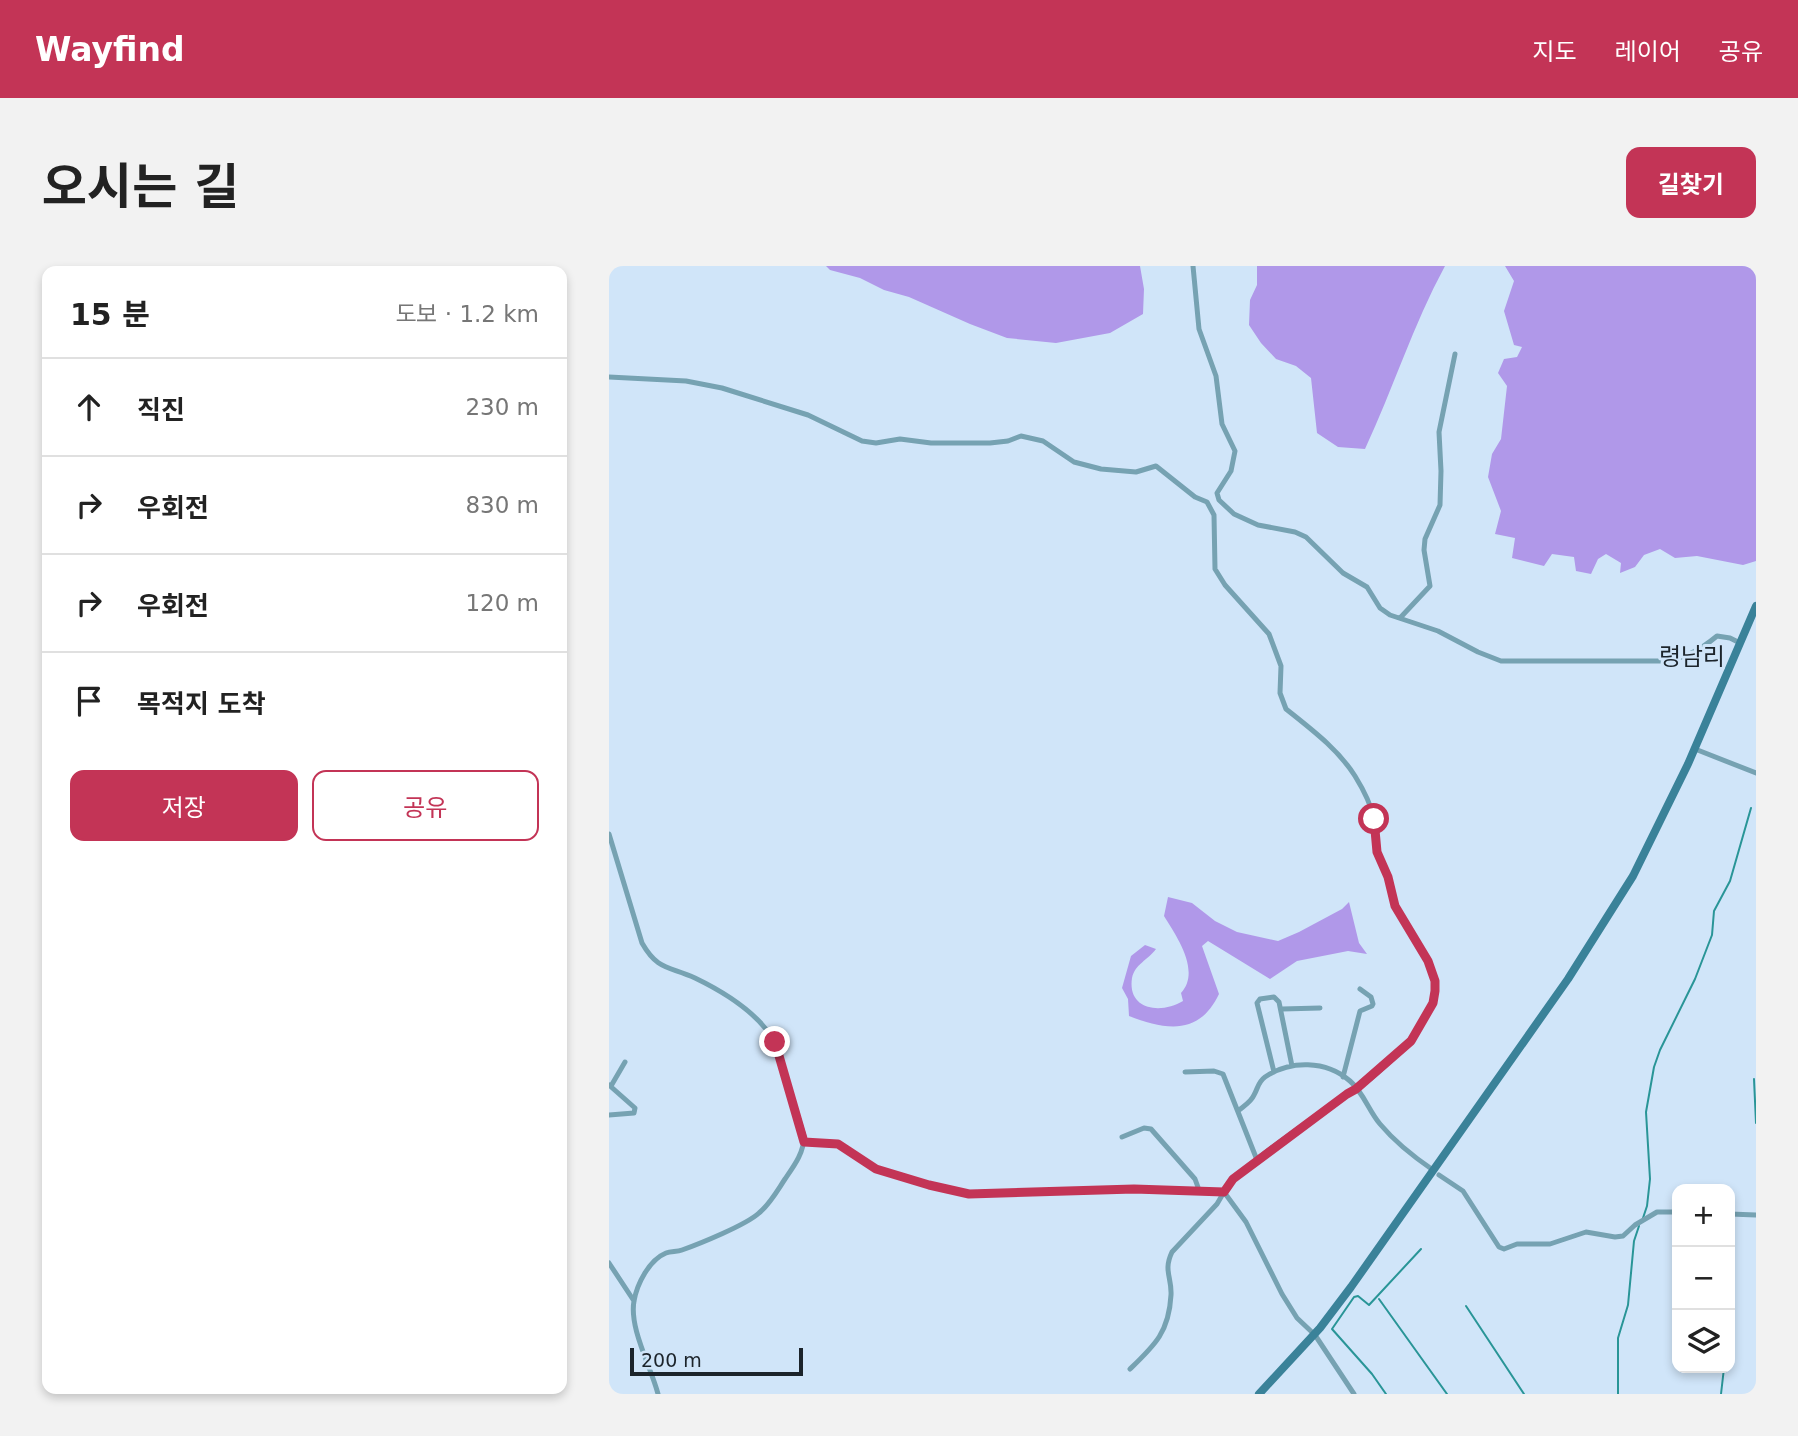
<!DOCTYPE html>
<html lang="ko">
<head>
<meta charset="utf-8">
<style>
  body { margin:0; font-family:"DejaVu Sans","Noto Sans KR",sans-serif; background:#f2f2f2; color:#222 }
  .controls { position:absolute; right:21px; bottom:21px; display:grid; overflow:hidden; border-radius:14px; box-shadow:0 4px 10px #0003 }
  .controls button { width:63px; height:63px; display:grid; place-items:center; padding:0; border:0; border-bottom:2px solid #e0e0e0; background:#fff; color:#222; font:35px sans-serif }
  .scale { position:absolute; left:21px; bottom:18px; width:173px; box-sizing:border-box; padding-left:7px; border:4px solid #1c242b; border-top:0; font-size:19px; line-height:24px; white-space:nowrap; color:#1c242b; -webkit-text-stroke:5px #d0e5f9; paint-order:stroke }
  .stop { position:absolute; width:21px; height:21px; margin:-16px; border:5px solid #c33456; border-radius:50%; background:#fff }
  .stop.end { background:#c33456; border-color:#fff; box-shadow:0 2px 7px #0008 }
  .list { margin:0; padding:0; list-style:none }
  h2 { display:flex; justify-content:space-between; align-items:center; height:91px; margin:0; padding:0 28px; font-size:30px }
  h2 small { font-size:23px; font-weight:400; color:#767676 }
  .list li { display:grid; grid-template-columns:46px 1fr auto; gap:21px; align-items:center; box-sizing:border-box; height:98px; padding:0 28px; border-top:2px solid #e0e0e0 }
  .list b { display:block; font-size:26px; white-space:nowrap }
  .list em { font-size:23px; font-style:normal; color:#767676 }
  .actions { display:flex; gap:14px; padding:21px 28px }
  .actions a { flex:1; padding:16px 0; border:2px solid #c33456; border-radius:14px; text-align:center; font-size:24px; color:#c33456 }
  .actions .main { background:#c33456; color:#fff }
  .icon { flex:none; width:38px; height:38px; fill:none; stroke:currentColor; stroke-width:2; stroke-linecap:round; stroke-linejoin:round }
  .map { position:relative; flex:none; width:1147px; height:1128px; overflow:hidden; border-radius:14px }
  header { display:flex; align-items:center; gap:42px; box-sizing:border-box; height:98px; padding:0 35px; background:#c33456; color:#fff }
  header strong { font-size:33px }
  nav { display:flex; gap:38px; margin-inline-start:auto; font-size:24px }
  .intro { display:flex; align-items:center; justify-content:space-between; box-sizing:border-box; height:168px; padding:0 42px }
  h1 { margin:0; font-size:49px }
  .button { padding:18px 32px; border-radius:14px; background:#c33456; color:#fff; font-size:24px; font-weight:700 }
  main { display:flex; gap:42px; padding:0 42px }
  aside { flex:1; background:#fff; border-radius:14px; box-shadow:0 4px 10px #0003 }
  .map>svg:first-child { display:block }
  .forest { fill:#b098e9 }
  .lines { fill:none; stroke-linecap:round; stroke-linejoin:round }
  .stream { stroke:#299597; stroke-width:2 }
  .street { stroke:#76a2b2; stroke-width:5 }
  .secondary { stroke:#3a8299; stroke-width:8 }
  .route { stroke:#c33456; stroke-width:9 }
  .labels { text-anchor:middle; stroke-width:6; stroke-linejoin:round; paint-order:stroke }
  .quarter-label { font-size:24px; fill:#1c242b; stroke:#d0e5f9 }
</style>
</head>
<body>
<header>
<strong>Wayfind</strong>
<nav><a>지도</a><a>레이어</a><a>공유</a></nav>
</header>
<div class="intro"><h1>오시는 길</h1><a class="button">길찾기</a></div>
<main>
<aside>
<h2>15 분<small>도보 · 1.2 km</small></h2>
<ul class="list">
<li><svg class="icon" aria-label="ahead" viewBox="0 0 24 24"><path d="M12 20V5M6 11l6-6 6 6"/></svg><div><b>직진</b></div><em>230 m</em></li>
<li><svg class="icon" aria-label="right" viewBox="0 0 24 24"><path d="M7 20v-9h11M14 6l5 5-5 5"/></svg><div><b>우회전</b></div><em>830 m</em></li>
<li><svg class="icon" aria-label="right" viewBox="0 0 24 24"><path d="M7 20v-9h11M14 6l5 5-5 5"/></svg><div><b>우회전</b></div><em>120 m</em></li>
<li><svg class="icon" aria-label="arrive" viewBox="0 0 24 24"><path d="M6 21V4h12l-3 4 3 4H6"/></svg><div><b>목적지 도착</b></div></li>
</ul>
<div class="actions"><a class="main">저장</a><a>공유</a></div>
</aside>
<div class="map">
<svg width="1147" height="1128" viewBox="0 0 1147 1128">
  <rect width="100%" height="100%" fill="#d0e5f9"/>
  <path class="forest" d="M217,0H531L535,23L534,48L501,67L447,77L398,72L361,58L300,31L275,24L251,12L221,4Z
    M648,0H836C804,59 784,123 756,183L729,181L708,167L702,112L687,100L667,93L652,77L640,59L641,34L648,19Z
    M896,0H1147V295L1134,299L1088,290L1066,292L1051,283L1035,289L1026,301L1011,307L1012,297L997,288L989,293L982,308L967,305L965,291L943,288L935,300L903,292L906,272L886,268L892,245L879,211L883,188L892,173L898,120L889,107L895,93L908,91L913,81L905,79L895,45L905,15Z
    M559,631L583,637L606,655L628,666L669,675L690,666L733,643L740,636L750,677L758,688L739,685L688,695L661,713L599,675L593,680L610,728C590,770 557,764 520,750L519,733L513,722L522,690L536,679L547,683C539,694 526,698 523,712C518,745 553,748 574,735L572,727C592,705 568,671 555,650Z"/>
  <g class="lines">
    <path class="stream" d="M1145,813L1147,857
      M1034,952L1038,940L1041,913L1037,846L1045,801L1051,784L1086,713L1103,669L1105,645L1121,615L1142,542
      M770,1033L838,1128
      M857,1040L915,1128
      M777,1128L763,1108L723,1063L745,1031L749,1030L760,1039L812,983
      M1009,1128V1072L1019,1039L1025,975L1030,960
      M1112,1128L1115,1102"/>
    <path class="street" d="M584,0L590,63L607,110L613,158L626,185L622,205L608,227L610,234L625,248L649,259L686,266L697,271L734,307L758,321L771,342L781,349L829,365L869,386L892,395H1051C1075,393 1090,385 1108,370L1121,372L1131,377
      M0,111L77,115L113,122L199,149L253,175L267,177L291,173L322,177H381L399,175L412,170L434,175L465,196L492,203L527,206L547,200L586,231L598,236L605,249L606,303L616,319L660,368L672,400L671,427L677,443C702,463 729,483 746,510C754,523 762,538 765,553C766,564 765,575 768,585C770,594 775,601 778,610C782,620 783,630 787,640C797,669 830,692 826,726C822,759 768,814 738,828C716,845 622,906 615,926L637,956L673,1028L688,1052L706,1069L745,1128
      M791,352L821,320L815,284L816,273L831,239L832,205L830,166L846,88
      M1086,483L1147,507
      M0,568L33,677C49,705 60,700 86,712C115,726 150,748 166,776L195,870C195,887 185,900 176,913C168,925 161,938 150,947C137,959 90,978 73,984C68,986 62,985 57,987C40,994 28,1018 25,1035C20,1062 42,1101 49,1128
      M673,743L711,742
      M576,806L605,805L614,808L648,894
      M665,806L648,737L651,733L665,731L670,736L683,800
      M734,811L751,745L763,740L764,738L762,731L751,723
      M0,819L26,842L25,847L0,849
      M2,820L16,796
      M630,844C636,839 642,836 645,829C649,822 649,816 656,811C681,794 717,794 741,815C754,826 760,845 771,858C786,876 805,891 824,904
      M513,871L535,862L542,863L586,913L590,924
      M195,876L229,878L267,903L320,919L361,928L525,923L615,926L608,938L563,986C554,1005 563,1011 562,1029C560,1066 546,1079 521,1103
      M830,909L854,925L890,981L895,983L908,978H941L977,966L1006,971L1014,970L1026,959L1048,946H1068
      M1121,948L1147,949
      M0,997L25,1035"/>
    <path class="secondary" d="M650,1128L711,1062L742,1021L959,713L1024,610L1079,498L1147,340"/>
  </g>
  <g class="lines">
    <path class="route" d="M166,776L195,876L229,878L267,903L320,919L360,928L525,923L615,926L624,913L738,828L747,823L802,775L824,737L826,725V715L819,695L786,640L779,611L768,586L765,553"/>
  </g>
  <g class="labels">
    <g class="quarter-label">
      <text x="1083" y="399">령남리</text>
    </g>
  </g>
</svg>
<div class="controls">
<button>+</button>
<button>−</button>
<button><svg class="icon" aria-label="layers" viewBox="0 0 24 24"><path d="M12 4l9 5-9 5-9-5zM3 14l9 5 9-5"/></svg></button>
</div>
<div class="scale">200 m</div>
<div class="stop" style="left:765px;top:553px"></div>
<div class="stop end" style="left:166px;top:776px"></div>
</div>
</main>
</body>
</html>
